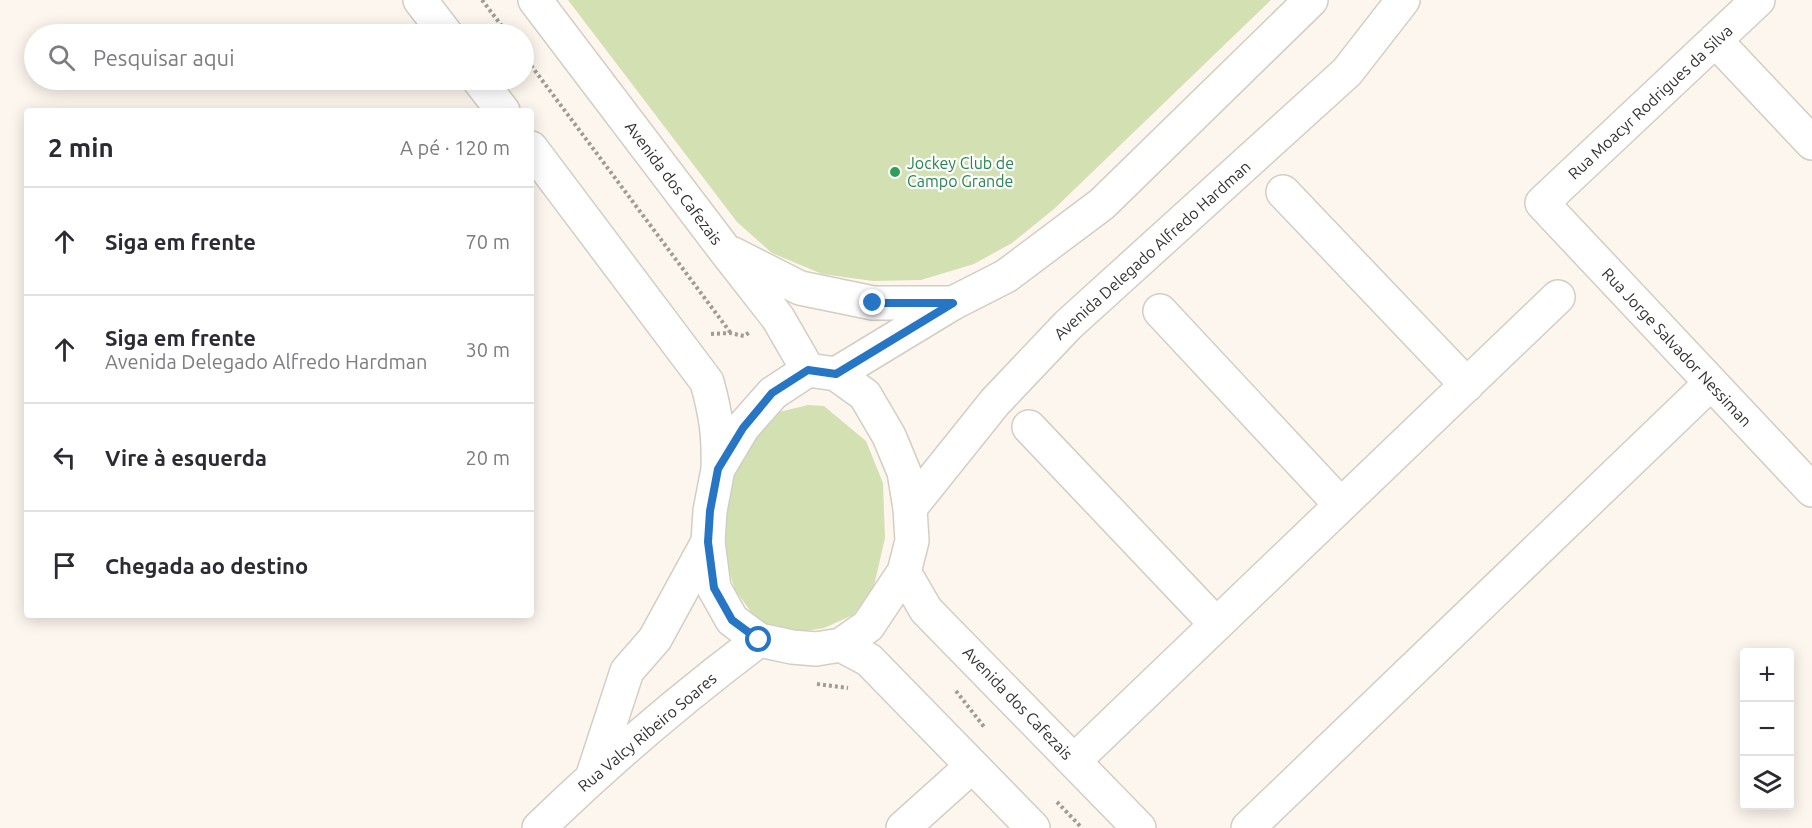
<!DOCTYPE html>
<html lang="pt">
<head>
<meta charset="utf-8">
<style>
  body { margin:0; font-family:Ubuntu,sans-serif; background:#f2f2f3; color:#2b2b33 }
  .controls { position:absolute; right:18px; bottom:18px; display:grid; overflow:hidden; border-radius:6px; box-shadow:0 3px 15px #0003 }
  .controls button { width:54px; height:54px; display:grid; place-items:center; padding:0; border:0; border-bottom:2px solid #e1e1e2; background:#fff; color:#2b2b33; font:30px sans-serif }
  .stop { position:absolute; width:18px; height:18px; margin:-14px; border:4px solid #2676c5; border-radius:50%; background:#fff }
  .stop.end { background:#2676c5; border-color:#fff; box-shadow:0 2px 6px #0008 }
  .list { margin:0; padding:0; list-style:none }
  h2 { display:flex; justify-content:space-between; align-items:center; height:78px; margin:0; padding:0 24px; font-size:26px }
  h2 small { font-size:20px; font-weight:400; color:#7c7c81 }
  .list li { display:grid; grid-template-columns:39px 1fr auto; gap:18px; align-items:center; box-sizing:border-box; height:108px; padding:0 24px; border-top:2px solid #e1e1e2 }
  .list b { display:block; font-size:22px; white-space:nowrap }
  .list p { margin:0; font-size:20px; white-space:nowrap; color:#7c7c81 }
  .list em { font-size:20px; font-style:normal; color:#7c7c81 }
  .icon { flex:none; width:33px; height:33px; fill:none; stroke:currentColor; stroke-width:2; stroke-linecap:round; stroke-linejoin:round }
  .map { position:relative; flex:none; width:1812px; height:828px; overflow:hidden }
  .search { position:absolute; background:#fff; box-shadow:0 3px 15px #0003; left:24px; top:24px; width:510px; height:66px; display:flex; align-items:center; gap:15px; box-sizing:border-box; padding:0 21px; border-radius:33px; color:#7c7c81; font-size:22px }
  .panel { position:absolute; background:#fff; box-shadow:0 3px 15px #0003; left:24px; top:108px; width:510px; height:510px; border-radius:6px }
  .map>svg:first-child { display:block }
  .green { fill:#d3e0b1 }
  .lines { fill:none; stroke-linecap:round; stroke-linejoin:round }
  .minor-casing { stroke:#d3cdc4; stroke-width:36 }
  .major-casing { stroke:#d3cdc4; stroke-width:36 }
  .path { stroke:#a09b95; stroke-width:4; stroke-dasharray:3 3; stroke-linecap:butt }
  .minor { stroke:#fff; stroke-width:33 }
  .major { stroke:#fff; stroke-width:33 }
  .route { stroke:#2676c5; stroke-width:8 }
  .leisure-dot { fill:#2e9e5b; stroke:#fff; stroke-width:2 }
  .labels { text-anchor:middle; stroke-width:4.5; stroke-linejoin:round; paint-order:stroke }
  .street-label { font-size:16px; fill:#34312e; stroke:#fff }
  .leisure-label { font-size:16px; fill:#27864d; stroke:#fff; text-anchor:start }
</style>
</head>
<body>
<div class="map">
<svg width="1812" height="828" viewBox="0 0 1812 828">
  <rect width="100%" height="100%" fill="#fdf6ee"/>
  <path class="green" d="M568,0H1271L1054,209L1012,243L974,264L921,280L873,281L822,274L772,253L737,222Z
    M808,405L824,406L866,441L883,483L885,538L873,590L853,615L824,628L794,633L774,629L754,616L735,590L724,555L720,515L731,470L771,414Z"/>
  <g class="lines">
    <g class="minor-casing">
      <path id="minor" d="M1758,0L1542,203L1812,490
        M1715,40L1812,143
        M1283,192L1467,385
        M1160,311L1341,505
        M836,374L953,303L1006,276L1102,204L1311,0
        M1029,427L1216,624
        M910,508L995,402L1068,325L1347,72L1403,0
        M1074,761L1558,297
        M593,775L627,671L655,639L708,542
        M539,828C608,761 682,698 759,640
        M903,828L972,766
        M1248,828L1711,383"/>
    </g>
    <g class="major-casing">
      <path id="major" d="M420,0L446,34
        M535,0L724,249L778,318L808,370
        M479,80L503,111
        M531,148L707,382C716,415 719,435 718,469
        M733,254L800,288L873,303H953
        M808,370L836,374L865,395L889,436L904,472L910,508L912,541L904,572L868,626L841,645L816,649L792,647L759,640L732,620L714,588L708,542L710,511L718,469L743,427L773,393Z
        M904,572L926,610L1139,828
        M841,645L869,660L1033,828"/>
    </g>
    <path class="path" d="M482,0L508,34
      M524,56L730,332
      M711,334L730,333L744,336L750,332
      M817,684L848,688
      M956,691L985,728
      M1057,802L1082,828"/>
    <use href="#minor" class="minor"/>
    <use href="#major" class="major"/>
  </g>
  <g class="lines">
    <path class="route" d="M759,640L732,620L714,588L708,542L710,511L718,469L743,428L772,393L808,370L836,374L953,303H873"/>
  </g>
  <circle class="leisure-dot" cx="895" cy="172" r="6"/>
  <g class="labels">
    <g class="street-label">
      <text transform="translate(1650 102) rotate(-43)" y="6">Rua Moacyr Rodrigues da Silva</text>
      <text transform="translate(674 183) rotate(53)" y="6">Avenida dos Cafezais</text>
      <text transform="translate(1152 250) rotate(-42)" y="6">Avenida Delegado Alfredo Hardman</text>
      <text transform="translate(1677 347) rotate(47)" y="6">Rua Jorge Salvador Nessiman</text>
      <text transform="translate(1018 703) rotate(46)" y="6">Avenida dos Cafezais</text>
      <text transform="translate(647 732) rotate(-40)" y="6">Rua Valcy Ribeiro Soares</text>
    </g>
    <g class="leisure-label">
      <text x="907" y="169">Jockey Club de<tspan x="907" dy="18">Campo Grande</tspan></text>
    </g>
  </g>
</svg>
<div class="controls">
<button>+</button>
<button>−</button>
<button><svg class="icon" aria-label="layers" viewBox="0 0 24 24"><path d="M12 4l9 5-9 5-9-5zM3 14l9 5 9-5"/></svg></button>
</div>
<div class="stop" style="left:759px;top:640px"></div>
<div class="stop end" style="left:873px;top:303px"></div>
<div class="search"><svg class="icon" aria-label="search" viewBox="0 0 24 24"><circle cx="10" cy="10" r="6"/><path d="M15 15l6 6"/></svg>Pesquisar aqui</div>
<section class="panel">
<h2>2 min<small>A pé · 120 m</small></h2>
<ul class="list">
<li><svg class="icon" aria-label="ahead" viewBox="0 0 24 24"><path d="M12 20V5M6 11l6-6 6 6"/></svg><div><b>Siga em frente</b></div><em>70 m</em></li>
<li><svg class="icon" aria-label="ahead" viewBox="0 0 24 24"><path d="M12 20V5M6 11l6-6 6 6"/></svg><div><b>Siga em frente</b><p>Avenida Delegado Alfredo Hardman</p></div><em>30 m</em></li>
<li><svg class="icon" aria-label="left" viewBox="0 0 24 24"><path d="M17 20v-9H6M10 6l-5 5 5 5"/></svg><div><b>Vire à esquerda</b></div><em>20 m</em></li>
<li><svg class="icon" aria-label="arrive" viewBox="0 0 24 24"><path d="M6 21V4h12l-3 4 3 4H6"/></svg><div><b>Chegada ao destino</b></div></li>
</ul>
</section>
</div>
</body>
</html>
